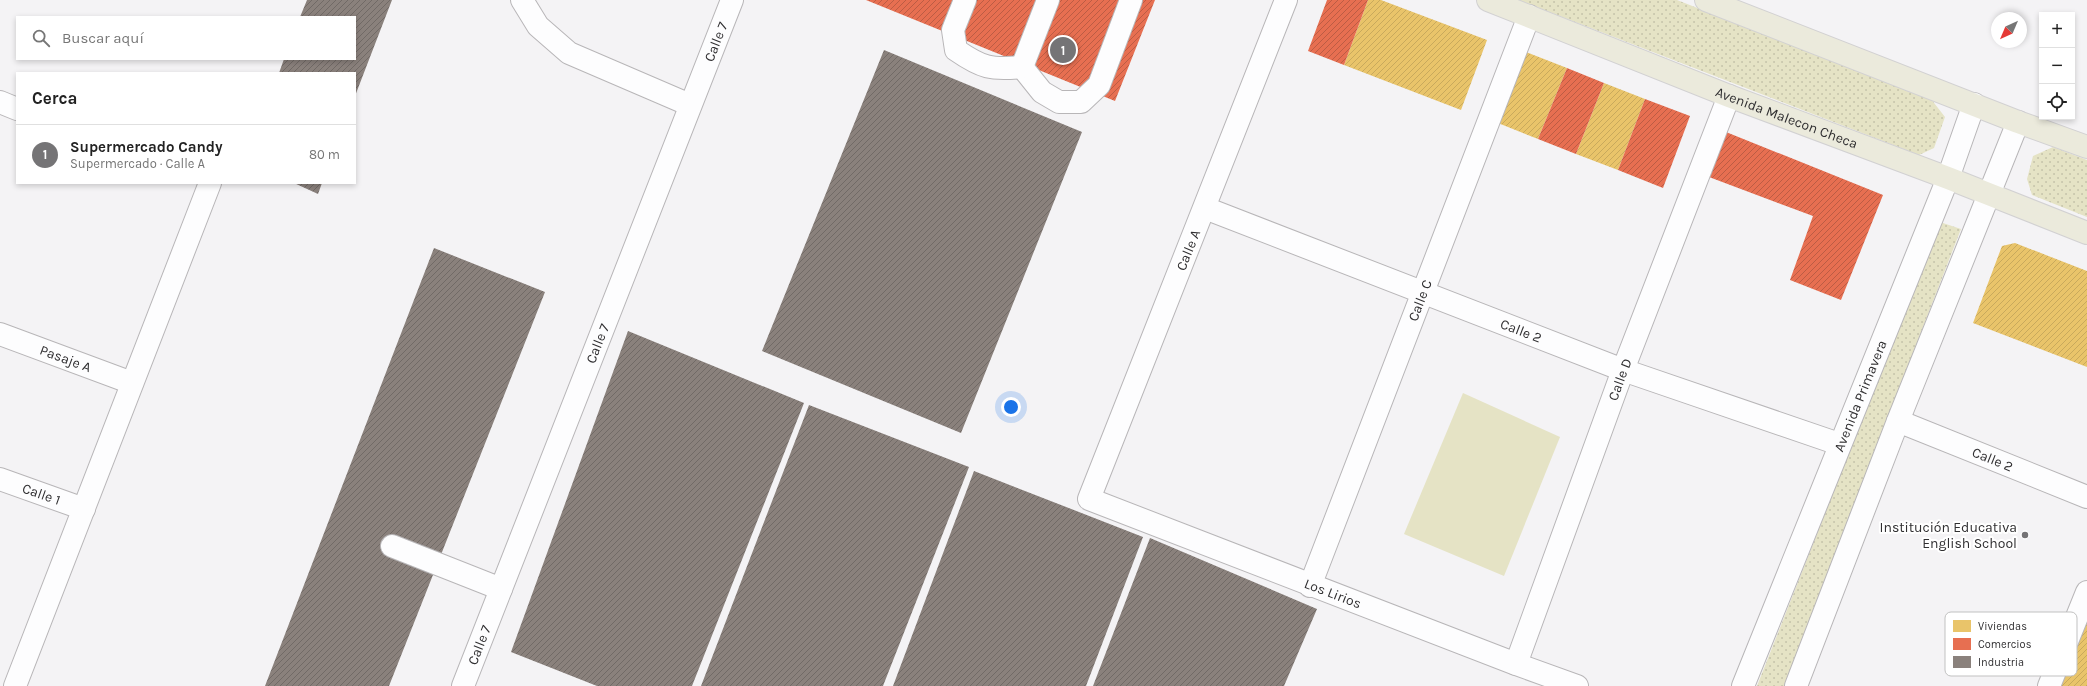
<!DOCTYPE html>
<html lang="es">
<head>
<meta charset="utf-8">
<style>
  body { margin:0; font-family:Karla,sans-serif; background:#f2f2f2; color:#222 }
  .controls { position:absolute; right:12px; top:12px; display:grid; overflow:hidden; border-radius:0px; box-shadow:0 2px 6px #0003 }
  .controls button { width:36px; height:36px; display:grid; place-items:center; padding:0; border:0; border-bottom:1px solid #e0e0e0; background:#fff; color:#222; font:20px sans-serif }
  .compass { position:absolute; left:1991px; top:12px; width:36px; height:36px; border-radius:50%; background:#fff; box-shadow:0 2px 6px #0003; rotate:224deg }
  .you { position:absolute; left:1011px; top:407px; width:14px; height:14px; margin:-10px; border:3px solid #fff; border-radius:50%; background:#1a73e8; box-shadow:0 0 0 6px #1a73e833 }
  .badge { display:grid; place-items:center; width:26px; height:26px; border-radius:50%; background:#757476; color:#fff; font-size:13px; font-weight:700 }
  .pin { position:absolute; translate:-50% -50%; border:2px solid #fff; box-shadow:0 1px 4px #0006 }
  .list { margin:0; padding:0; list-style:none }
  h2 { display:flex; justify-content:space-between; align-items:center; height:52px; margin:0; padding:0 16px; font-size:17px }
  h2 small { font-size:13px; font-weight:400; color:#767676 }
  .list li { display:grid; grid-template-columns:26px 1fr auto; gap:12px; align-items:center; box-sizing:border-box; height:60px; padding:0 16px; border-top:1px solid #e0e0e0 }
  .list b { display:block; font-size:15px; white-space:nowrap }
  .list p { margin:0; font-size:13px; white-space:nowrap; color:#767676 }
  .list em { font-size:13px; font-style:normal; color:#767676 }
  .icon { flex:none; width:22px; height:22px; fill:none; stroke:currentColor; stroke-width:2; stroke-linecap:round; stroke-linejoin:round }
  .map { position:relative; flex:none; width:2087px; height:686px; overflow:hidden }
  .search { position:absolute; background:#fff; box-shadow:0 2px 6px #0003; left:16px; top:16px; width:340px; height:44px; display:flex; align-items:center; gap:10px; box-sizing:border-box; padding:0 14px; border-radius:0px; color:#767676; font-size:15px }
  .panel { position:absolute; background:#fff; box-shadow:0 2px 6px #0003; left:16px; top:72px; width:340px; height:112px; border-radius:0px }
  .map>svg:first-child { display:block }
  .grass { fill:url(#grass-dots) }
  .park { fill:#e5e3c5 }
  .homes { fill:url(#homes-hatch) }
  .shops { fill:url(#shops-hatch) }
  .industry { fill:url(#industry-hatch) }
  .lines { fill:none; stroke-linecap:round; stroke-linejoin:round }
  .minor-casing { stroke:#b8b6b8; stroke-width:24 }
  .major-casing { stroke:#d2d1d2; stroke-width:24 }
  .minor { stroke:#fdfdfe; stroke-width:22 }
  .major { stroke:#ebeadc; stroke-width:22 }
  .poi-dot { fill:#757476; stroke:#fff; stroke-width:1.5 }
  .labels { text-anchor:middle; stroke-width:4; stroke-linejoin:round; paint-order:stroke }
  .street-label { font-size:14px; fill:#302f31; stroke:#fff }
  .poi-label { font-size:14px; fill:#302f31; stroke:#fff; text-anchor:end }
  .key { fill:#fff; stroke:#c1c1c1; stroke-width:1 }
  .key-label { font-size:11px; fill:#302f31 }
</style>
</head>
<body>
<div class="map">
<svg width="2087" height="686" viewBox="0 0 2087 686">
  <defs>
    <pattern id="grass-dots" width="8" height="8" patternUnits="userSpaceOnUse"><rect width="8" height="8" fill="#e5e3c5"/><path d="M2 2h.1M6 6h.1" fill="none" stroke="#c5c3aa" stroke-width="1.8" stroke-linecap="round"/></pattern>
    <pattern id="homes-hatch" width="6" height="6" patternUnits="userSpaceOnUse"><rect width="6" height="6" fill="#e9c46a"/><path d="M-1 1l2-2M0 6l6-6M5 7l2-2" fill="none" stroke="#c8a95c"/></pattern>
    <pattern id="shops-hatch" width="6" height="6" patternUnits="userSpaceOnUse"><rect width="6" height="6" fill="#e76f51"/><path d="M-1 1l2-2M0 6l6-6M5 7l2-2" fill="none" stroke="#bc5c44"/></pattern>
    <pattern id="industry-hatch" width="6" height="6" patternUnits="userSpaceOnUse"><rect width="6" height="6" fill="#8a817c"/><path d="M-1 1l2-2M0 6l6-6M5 7l2-2" fill="none" stroke="#716a66"/></pattern>
  </defs>
  <rect width="100%" height="100%" fill="#f4f3f5"/>
  <path class="grass" d="M1518,0H1677L1931,99L1945,117L1934,148L1919,155Z
    M2053,147L2087,160V217L2032,195L2027,179L2033,156Z
    M1940,222L1961,229L1784,686H1757Z"/>
  <path class="park" d="M1463,393L1560,437L1504,576L1404,534Z"/>
  <path class="homes" d="M1368,0H1381L1487,40L1461,110L1344,65Z
    M1526,52L1567,68L1538,139L1498,123Z
    M1604,83L1645,99L1618,170L1576,154Z
    M2015,243L2087,271V367L1973,323L2002,246Z
    M2087,615V686H2058Z"/>
  <path class="shops" d="M866,0H1155L1115,101Z
    M1327,0H1368L1344,65L1308,51Z
    M1567,68L1604,83L1576,154L1538,139Z
    M1645,99L1690,116L1663,188L1618,170Z
    M1726,132L1883,195L1841,300L1790,280L1813,216L1709,177Z"/>
  <path class="industry" d="M307,0H392L355,96V73H279L284,59H355V17H300Z
    M884,50L1082,132L961,433L762,351Z
    M294,183H322L318,194Z
    M434,248L545,292L389,686H265Z
    M628,331L804,403L692,686H597L511,652Z
    M809,405L969,467L883,686H701Z
    M974,471L1143,537L1086,686H893Z
    M1150,538L1317,609L1284,686H1093Z"/>
  <g class="lines">
    <g class="minor-casing">
      <g id="minor">
        <path d="M522,0L538,26L569,53L690,105"/>
        <path d="M965,0L953,30L956,50C982,68 991,70 1022,67"/>
        <path id="s1" d="M1286,0L1089,499L1516,664L1577,686"/>
        <path d="M1022,67L1042,92L1059,102H1081L1099,85L1131,0"/>
        <path d="M1022,67L1048,0"/>
        <path d="M0,102L17,109"/>
        <path id="s2" d="M1205,208L1623,370L1839,444"/>
        <path id="s3" d="M0,334L132,383"/>
        <path id="s4" d="M1898,421L2087,497"/>
        <path id="s5" d="M0,479L84,509"/>
        <path d="M392,546L501,589"/>
        <path id="s6" d="M1310,586L1529,16"/>
        <path id="s7" d="M1516,664L1623,370L1729,96"/>
        <path d="M15,686L210,183"/>
        <path id="s8" d="M463,686L732,0"/>
        <path id="s9" d="M1743,686L1948,178L1974,104"/>
        <path d="M1796,686L1898,421L2018,122"/>
        <path d="M2049,686L2087,592"/>
      </g>
    </g>
    <g class="major-casing">
      <g id="major">
        <path id="s10" d="M1488,0L1729,96L1948,178L2087,233"/>
        <path d="M1706,0L2018,122L2087,147"/>
      </g>
    </g>
    <use href="#minor" class="minor"/>
    <use href="#major" class="major"/>
  </g>
  <circle class="poi-dot" cx="2025" cy="535" r="4"/>
  <g class="labels">
    <g class="street-label">
      <text dy="5" stroke="none"><textPath href="#s8" startOffset="692">Calle 7</textPath></text>
      <text dy="5" stroke="none"><textPath href="#s10" startOffset="321">Avenida Malecon Checa</textPath></text>
      <text transform="translate(1188 250) rotate(-68)" y="5">Calle A</text>
      <text dy="5" stroke="none"><textPath href="#s6" startOffset="306">Calle C</textPath></text>
      <text dy="5" stroke="none"><textPath href="#s2" startOffset="339">Calle 2</textPath></text>
      <text dy="5" stroke="none"><textPath href="#s8" startOffset="368">Calle 7</textPath></text>
      <text dy="5" stroke="none"><textPath href="#s3" startOffset="70">Pasaje A</textPath></text>
      <text dy="5" stroke="none"><textPath href="#s7" startOffset="303">Calle D</textPath></text>
      <text dy="5" stroke="none"><textPath href="#s9" startOffset="313">Avenida Primavera</textPath></text>
      <text dy="5" stroke="none"><textPath href="#s4" startOffset="102">Calle 2</textPath></text>
      <text dy="5" stroke="none"><textPath href="#s5" startOffset="44">Calle 1</textPath></text>
      <text dy="5" stroke="none"><textPath href="#s1" startOffset="798">Los Lirios</textPath></text>
      <text dy="5" stroke="none"><textPath href="#s8" startOffset="44">Calle 7</textPath></text>
    </g>
    <g class="poi-label">
      <text x="2017" y="532">Institución Educativa<tspan x="2017" dy="16">English School</tspan></text>
    </g>
  </g>
  <rect x="1945" y="612" width="132" height="64" rx="6" class="key"/>
  <rect x="1953" y="620" width="18" height="12" fill="#e9c46a"/>
  <rect x="1953" y="638" width="18" height="12" fill="#e76f51"/>
  <rect x="1953" y="656" width="18" height="12" fill="#8a817c"/>
  <g class="key-label">
    <text x="1978" y="630">Viviendas</text>
    <text x="1978" y="648">Comercios</text>
    <text x="1978" y="666">Industria</text>
  </g>
</svg>
<div class="controls">
<button>+</button>
<button>−</button>
<button><svg class="icon" aria-label="locate" viewBox="0 0 24 24"><circle cx="12" cy="12" r="6"/><path d="M12 2v4M12 18v4M2 12h4M18 12h4"/></svg></button>
</div>
<svg class="compass" viewBox="-18 -18 36 36"><path d="M0-13l5 13h-10z" fill="#e53935"/><path d="M0 13l5-13h-10z" fill="#767676"/></svg>
<div class="you"></div>
<div class="pin badge" style="left:1063px;top:50px">1</div>
<div class="search"><svg class="icon" aria-label="search" viewBox="0 0 24 24"><circle cx="10" cy="10" r="6"/><path d="M15 15l6 6"/></svg>Buscar aquí</div>
<section class="panel">
<h2>Cerca<small></small></h2>
<ul class="list">
<li><span class="badge">1</span><div><b>Supermercado Candy</b><p>Supermercado · Calle A</p></div><em>80 m</em></li>
</ul>
</section>
</div>
</body>
</html>
